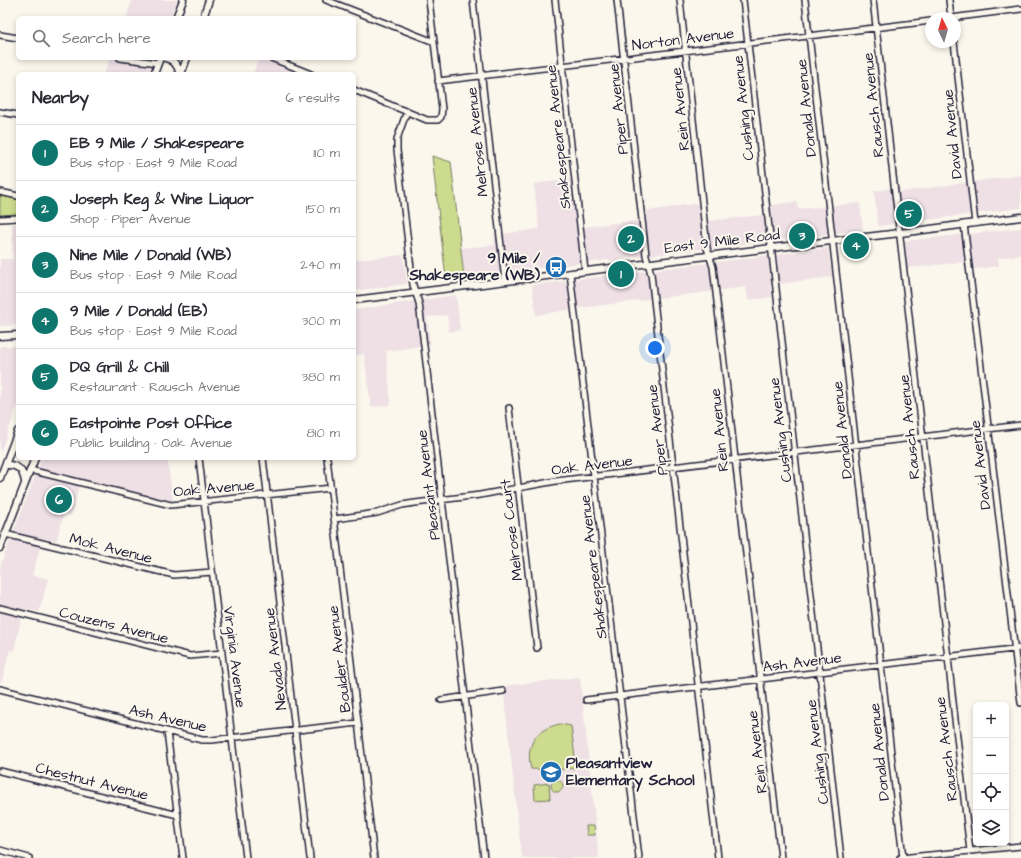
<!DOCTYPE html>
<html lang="en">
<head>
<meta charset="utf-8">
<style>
  body { margin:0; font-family:"Architects Daughter",sans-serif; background:#f7f7f7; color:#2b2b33 }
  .controls { position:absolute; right:12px; bottom:12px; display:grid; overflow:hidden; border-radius:6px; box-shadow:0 2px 6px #0003 }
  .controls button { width:36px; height:36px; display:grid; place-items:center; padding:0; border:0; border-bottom:1px solid #e1e1e2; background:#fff; color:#2b2b33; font:20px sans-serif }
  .compass { position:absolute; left:925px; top:12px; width:36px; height:36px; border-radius:50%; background:#fff; box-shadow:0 2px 6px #0003; rotate:355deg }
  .you { position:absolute; left:655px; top:348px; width:14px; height:14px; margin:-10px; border:3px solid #fff; border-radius:50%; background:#1a73e8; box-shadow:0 0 0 6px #1a73e833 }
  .badge { display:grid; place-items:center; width:26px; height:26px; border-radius:50%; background:#0f766e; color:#fff; font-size:13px; font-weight:700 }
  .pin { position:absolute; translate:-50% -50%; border:2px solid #fff; box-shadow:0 1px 4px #0006 }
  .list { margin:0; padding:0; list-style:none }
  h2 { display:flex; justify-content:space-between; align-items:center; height:52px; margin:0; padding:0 16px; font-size:17px }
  h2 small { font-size:13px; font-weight:400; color:#7c7c81 }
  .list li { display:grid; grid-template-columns:26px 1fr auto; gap:12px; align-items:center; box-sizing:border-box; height:56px; padding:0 16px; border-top:1px solid #e1e1e2 }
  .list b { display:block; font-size:15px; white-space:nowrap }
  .list p { margin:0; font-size:13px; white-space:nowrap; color:#7c7c81 }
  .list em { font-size:13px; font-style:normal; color:#7c7c81 }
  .icon { flex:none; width:22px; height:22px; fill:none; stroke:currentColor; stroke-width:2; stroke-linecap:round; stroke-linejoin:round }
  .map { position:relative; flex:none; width:1021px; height:858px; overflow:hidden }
  .search { position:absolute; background:#fff; box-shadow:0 2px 6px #0003; left:16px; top:16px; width:340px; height:44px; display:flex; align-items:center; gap:10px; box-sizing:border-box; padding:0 14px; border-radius:6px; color:#7c7c81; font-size:15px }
  .panel { position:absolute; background:#fff; box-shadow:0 2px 6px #0003; left:16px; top:72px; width:340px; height:388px; border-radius:6px }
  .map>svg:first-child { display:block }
  .built { fill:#eee0e5 }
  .green { fill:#cddb8e; stroke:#787e64 }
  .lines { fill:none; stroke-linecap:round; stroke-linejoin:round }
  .minor-casing { stroke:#22223b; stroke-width:8 }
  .major-casing { stroke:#22223b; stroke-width:9 }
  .minor { stroke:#fbf7ec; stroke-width:5 }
  .major { stroke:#fbf7ec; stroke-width:6 }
  .labels { text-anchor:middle; stroke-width:4; stroke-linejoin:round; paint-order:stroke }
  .street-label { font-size:15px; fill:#22223b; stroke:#fbf7ec }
  .poi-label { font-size:15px; font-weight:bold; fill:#22223b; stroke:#fbf7ec; text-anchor:end }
</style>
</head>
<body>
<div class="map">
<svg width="1021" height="858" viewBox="0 0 1021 858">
  <rect width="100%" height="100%" fill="#fbf7ec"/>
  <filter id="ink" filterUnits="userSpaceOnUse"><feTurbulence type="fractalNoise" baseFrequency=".025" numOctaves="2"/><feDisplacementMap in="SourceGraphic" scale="8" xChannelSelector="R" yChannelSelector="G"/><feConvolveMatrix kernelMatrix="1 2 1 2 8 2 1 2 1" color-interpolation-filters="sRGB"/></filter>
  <g filter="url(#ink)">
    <path class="built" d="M132,0H177L170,18H126Z
      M110,58H154L148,74H104Z
      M259,58L299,74H253Z
      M1021,175V208L878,226L874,191L900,187V192Z
      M579,178L584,227L647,219V211L699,203L701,222L771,214L770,205L797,202L798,209L860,203L863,230L464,277L461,248L495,245L494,235L539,229L534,184Z
      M12,224H18V325L0,326V259H13Z
      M1021,228V255L998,258L999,266L965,270L964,262L908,268L905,241Z
      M828,248L832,277L770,285L772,297L748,300L746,287L580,308L536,315L532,285Z
      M403,255L407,284L354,291V260Z
      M456,295L460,330L449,332L447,315L427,317L430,345L386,351L391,405L371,407L364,354L354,355V310Z
      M0,346H18V404L0,453Z
      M42,458H167L173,501L81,479L71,515L64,514L56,541L43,538L32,575L48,579L39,612L26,609L21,619L14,651L10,650L1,683L0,682V567Z
      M580,677L599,858H522L503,686Z"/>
    <path class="green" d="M432,156L451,162L464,277L446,279Z
      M0,196L18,199V214L0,215Z
      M560,724L571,726L576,766L574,768L557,770L531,769C525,744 536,729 560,724Z
      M551 786a6 6 0 1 1 12 0a6 6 0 1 1-12 0Z
      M549,783L550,799L535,800L534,785Z
      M586,826H594L595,835H587Z"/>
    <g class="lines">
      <g class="minor-casing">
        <path id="minor" d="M326,0L429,40L433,41
          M473,0L505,281
          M555,0L585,271
          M617,0L646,255L651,274L718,858
          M680,0L707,248L713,267L781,858
          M743,0L841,858
          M805,0L903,858
          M873,0L970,851
          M949,0L951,18
          M951,18L1021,9
          M0,35L18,38
          M954,42L975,223
          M120,58L158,63
          M271,58L311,74
          M438,81L931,21
          M354,90L427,120H438L441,117L442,109L429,0
          M407,111L397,139V150L413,285L419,303L484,858
          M0,112L18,115
          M0,192L18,196
          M0,219L18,218
          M964,224L1021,703
          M570,273L639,858
          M509,408L537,648
          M199,458L246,858
          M263,458L310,858
          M327,458L374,858
          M30,470L171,505L331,488
          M335,519L377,513L402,505L415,503L480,495L556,481L1021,425
          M5,534L174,575L212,572
          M0,608L190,656L222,653
          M0,689L202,740H212L358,723
          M441,700L503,691
          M586,700L1021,648
          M167,732L183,858
          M0,771L178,815
          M0,850L29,858
          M900,858L1021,846"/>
      </g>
      <g class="major-casing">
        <path id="major" d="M176,18L183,0
          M203,18L209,0
          M165,58C174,59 178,66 180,74
          M154,74L160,58
          M181,74L187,58
          M354,300L771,248L900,233L1021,217
          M0,336L18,335
          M5,465C18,464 23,470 25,482
          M0,478L18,431
          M0,548L35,458"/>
      </g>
      <use href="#minor" class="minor"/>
      <use href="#major" class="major"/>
    </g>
  </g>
  <defs>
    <g id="bus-disc" transform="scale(1.15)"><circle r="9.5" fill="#1f6fb2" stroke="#fbf7ec"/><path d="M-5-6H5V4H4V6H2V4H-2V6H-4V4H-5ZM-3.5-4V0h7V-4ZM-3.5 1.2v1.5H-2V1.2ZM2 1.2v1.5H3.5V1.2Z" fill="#fff"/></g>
    <g id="school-disc" transform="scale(1.15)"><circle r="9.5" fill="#1f6fb2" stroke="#fbf7ec"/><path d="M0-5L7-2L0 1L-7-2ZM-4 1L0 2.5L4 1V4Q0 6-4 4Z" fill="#fff"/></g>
  </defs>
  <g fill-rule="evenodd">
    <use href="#bus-disc" x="556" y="267"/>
    <use href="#school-disc" x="551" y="772"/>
  </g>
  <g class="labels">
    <g class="street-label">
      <text transform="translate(683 39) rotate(-7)" y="5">Norton Avenue</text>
      <text transform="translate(873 105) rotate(-96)" y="5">Rausch Avenue</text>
      <text transform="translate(743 108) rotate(-96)" y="5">Cushing Avenue</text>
      <text transform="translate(806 108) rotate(-96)" y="5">Donald Avenue</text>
      <text transform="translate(618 109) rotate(-96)" y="5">Piper Avenue</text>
      <text transform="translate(680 109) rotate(-96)" y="5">Rein Avenue</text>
      <text transform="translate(952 134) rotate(-96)" y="5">David Avenue</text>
      <text transform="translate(558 137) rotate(-96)" y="5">Shakespeare Avenue</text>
      <text transform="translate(477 142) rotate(-96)" y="5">Melrose Avenue</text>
      <text transform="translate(722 241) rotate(-7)" y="5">East 9 Mile Road</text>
      <text transform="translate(909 427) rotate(-96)" y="5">Rausch Avenue</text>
      <text transform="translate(657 430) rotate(-97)" y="5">Piper Avenue</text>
      <text transform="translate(719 430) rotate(-96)" y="5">Rein Avenue</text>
      <text transform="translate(780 430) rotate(-97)" y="5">Cushing Avenue</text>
      <text transform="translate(842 430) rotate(-96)" y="5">Donald Avenue</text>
      <text transform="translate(592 465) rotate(-7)" y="5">Oak Avenue</text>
      <text transform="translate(980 465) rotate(-97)" y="5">David Avenue</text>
      <text transform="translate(428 485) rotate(-97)" y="5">Pleasant Avenue</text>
      <text transform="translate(214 488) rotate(-5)" y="5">Oak Avenue</text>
      <text transform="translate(511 530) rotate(-97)" y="5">Melrose Court</text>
      <text transform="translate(111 548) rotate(14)" y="5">Mok Avenue</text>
      <text transform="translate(593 567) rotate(-97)" y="5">Shakespeare Avenue</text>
      <text transform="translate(114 625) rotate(14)" y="5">Couzens Avenue</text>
      <text transform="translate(235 657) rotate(83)" y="5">Virginia Avenue</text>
      <text transform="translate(275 659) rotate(-97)" y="5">Nevada Avenue</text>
      <text transform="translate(339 659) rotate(-97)" y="5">Boulder Avenue</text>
      <text transform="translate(802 662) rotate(-7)" y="5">Ash Avenue</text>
      <text transform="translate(168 718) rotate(13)" y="5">Ash Avenue</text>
      <text transform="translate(946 749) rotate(-97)" y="5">Rausch Avenue</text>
      <text transform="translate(757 752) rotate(-97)" y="5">Rein Avenue</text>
      <text transform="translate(817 752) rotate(-97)" y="5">Cushing Avenue</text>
      <text transform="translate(879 752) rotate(-96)" y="5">Donald Avenue</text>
      <text transform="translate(92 781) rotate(14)" y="5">Chestnut Avenue</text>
    </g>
    <g class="poi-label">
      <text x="540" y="263">9 Mile /<tspan x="540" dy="17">Shakespeare (WB)</tspan></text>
      <text x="566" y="768" text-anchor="start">Pleasantview<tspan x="566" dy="17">Elementary School</tspan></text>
    </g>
  </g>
</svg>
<div class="controls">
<button>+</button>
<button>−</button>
<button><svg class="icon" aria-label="locate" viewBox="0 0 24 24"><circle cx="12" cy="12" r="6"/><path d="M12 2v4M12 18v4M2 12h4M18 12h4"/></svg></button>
<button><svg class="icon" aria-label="layers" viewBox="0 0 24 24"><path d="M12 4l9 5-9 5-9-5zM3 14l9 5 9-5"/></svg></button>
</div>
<svg class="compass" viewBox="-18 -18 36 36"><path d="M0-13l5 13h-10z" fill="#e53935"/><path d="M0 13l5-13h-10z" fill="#7c7c81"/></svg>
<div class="you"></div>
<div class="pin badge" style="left:621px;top:274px">1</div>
<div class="pin badge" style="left:631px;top:239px">2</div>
<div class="pin badge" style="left:802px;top:236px">3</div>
<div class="pin badge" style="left:856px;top:246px">4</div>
<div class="pin badge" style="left:909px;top:214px">5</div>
<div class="pin badge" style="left:59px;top:500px">6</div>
<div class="search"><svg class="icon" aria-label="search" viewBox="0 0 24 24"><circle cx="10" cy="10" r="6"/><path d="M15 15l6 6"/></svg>Search here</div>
<section class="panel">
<h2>Nearby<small>6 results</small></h2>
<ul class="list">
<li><span class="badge">1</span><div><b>EB 9 Mile / Shakespeare</b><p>Bus stop · East 9 Mile Road</p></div><em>110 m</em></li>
<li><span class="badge">2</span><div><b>Joseph Keg &amp; Wine Liquor</b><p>Shop · Piper Avenue</p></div><em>150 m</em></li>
<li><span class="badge">3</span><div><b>Nine Mile / Donald (WB)</b><p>Bus stop · East 9 Mile Road</p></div><em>240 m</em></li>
<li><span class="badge">4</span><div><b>9 Mile / Donald (EB)</b><p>Bus stop · East 9 Mile Road</p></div><em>300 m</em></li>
<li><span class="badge">5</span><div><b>DQ Grill &amp; Chill</b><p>Restaurant · Rausch Avenue</p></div><em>380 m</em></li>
<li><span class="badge">6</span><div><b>Eastpointe Post Office</b><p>Public building · Oak Avenue</p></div><em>810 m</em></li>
</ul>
</section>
</div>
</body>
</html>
